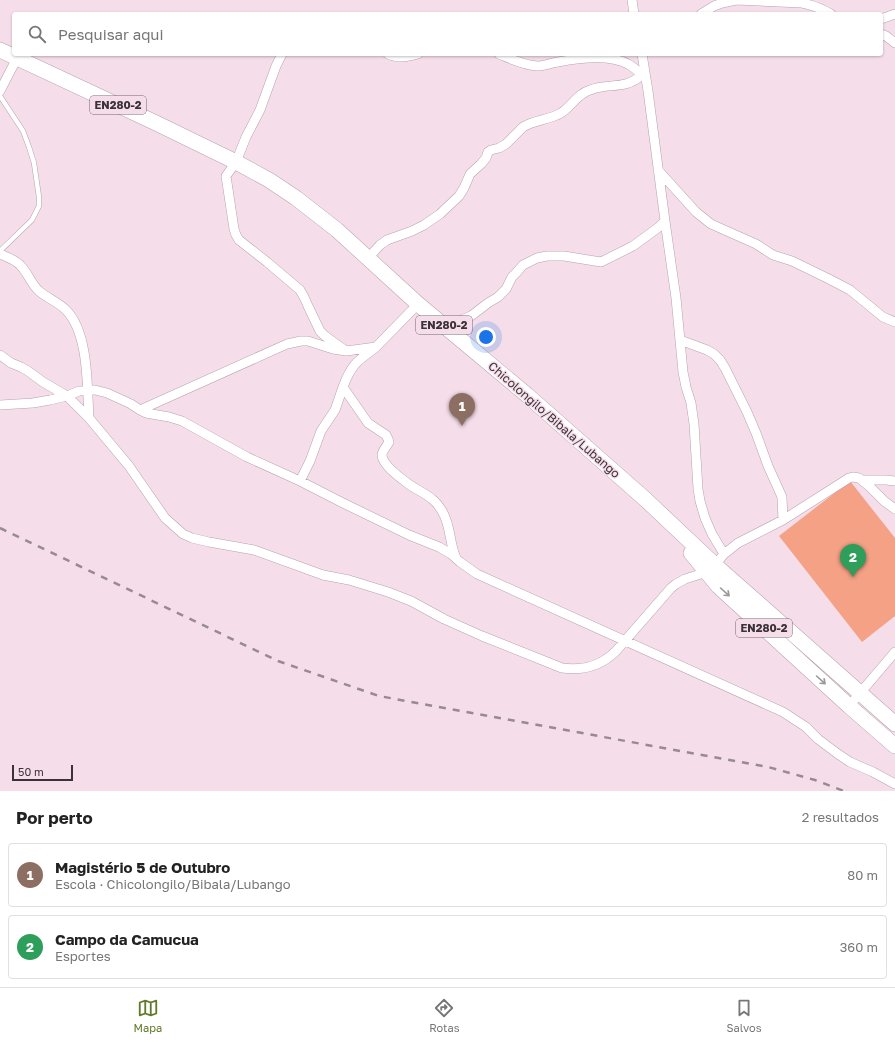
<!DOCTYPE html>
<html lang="pt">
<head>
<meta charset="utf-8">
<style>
  body { margin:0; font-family:"Golos Text",sans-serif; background:#f2f2f2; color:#222 }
  .scale { position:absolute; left:12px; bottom:10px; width:61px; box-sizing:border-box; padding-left:4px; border:2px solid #3a3236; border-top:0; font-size:11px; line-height:14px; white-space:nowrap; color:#3a3236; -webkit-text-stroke:3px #f5deea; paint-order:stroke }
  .you { position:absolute; left:486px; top:337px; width:14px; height:14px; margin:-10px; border:3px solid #fff; border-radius:50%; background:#1a73e8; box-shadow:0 0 0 6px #1a73e833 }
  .badge { display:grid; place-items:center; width:26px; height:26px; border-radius:50%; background:#62792a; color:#fff; font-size:13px; font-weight:700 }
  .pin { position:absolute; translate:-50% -33px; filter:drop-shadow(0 1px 2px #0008) }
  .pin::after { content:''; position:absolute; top:21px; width:14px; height:12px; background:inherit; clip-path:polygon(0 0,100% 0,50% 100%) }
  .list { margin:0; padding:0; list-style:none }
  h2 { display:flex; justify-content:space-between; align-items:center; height:52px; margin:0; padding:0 16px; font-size:17px }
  h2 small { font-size:13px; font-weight:400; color:#767676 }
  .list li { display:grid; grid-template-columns:26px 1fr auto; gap:12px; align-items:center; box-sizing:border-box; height:64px; margin:0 8px 8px; padding:0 8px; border:1px solid #e0e0e0; border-radius:4px }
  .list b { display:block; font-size:15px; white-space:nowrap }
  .list p { margin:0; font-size:13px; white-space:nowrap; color:#767676 }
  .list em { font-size:13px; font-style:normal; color:#767676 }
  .icon { flex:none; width:22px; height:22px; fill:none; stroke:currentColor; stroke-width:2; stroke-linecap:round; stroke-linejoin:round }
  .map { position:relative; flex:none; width:895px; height:791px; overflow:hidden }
  .search { position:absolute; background:#fff; box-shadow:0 1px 3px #0004; left:12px; right:12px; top:12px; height:44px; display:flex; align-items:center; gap:10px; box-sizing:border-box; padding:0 14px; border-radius:4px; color:#767676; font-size:15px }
  .sheet { height:196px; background:#fff }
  nav { display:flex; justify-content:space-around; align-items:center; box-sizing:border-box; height:56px; border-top:1px solid #e0e0e0; background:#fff; font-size:11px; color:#767676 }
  nav a { display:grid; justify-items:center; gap:2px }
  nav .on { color:#62792a }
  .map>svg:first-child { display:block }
  .green { fill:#f4a185 }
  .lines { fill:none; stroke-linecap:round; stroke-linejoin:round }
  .service-casing { stroke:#b7a2ad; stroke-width:5.5 }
  .minor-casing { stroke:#b7a2ad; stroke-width:10 }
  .primary-casing { stroke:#b7a2ad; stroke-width:16 }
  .service { stroke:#fff; stroke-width:4.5 }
  .minor { stroke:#fff; stroke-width:9 }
  .primary { stroke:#fff; stroke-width:15 }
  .rail { stroke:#998a92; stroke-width:2.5; stroke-dasharray:7 7; stroke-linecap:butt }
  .oneway { stroke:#9c989a }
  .labels { text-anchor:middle; stroke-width:3; stroke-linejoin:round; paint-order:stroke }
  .shield { fill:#f5deea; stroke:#72666c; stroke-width:1 }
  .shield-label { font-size:11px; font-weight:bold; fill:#3a3236 }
  .street-label { font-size:12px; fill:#3a3236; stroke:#f5deea }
</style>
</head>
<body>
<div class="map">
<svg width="895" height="791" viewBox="0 0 895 791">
  <rect width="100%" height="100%" fill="#f5deea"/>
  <path class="green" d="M850,481L895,538V616L862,642L779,536Z"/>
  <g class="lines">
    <g class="service-casing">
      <path id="service" d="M0,96L23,131L29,147L34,163L39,197V206L32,220L0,251"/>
    </g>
    <g class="minor-casing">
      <path id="minor" d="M632,0L634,14
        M701,14L714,6L722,3L736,0L802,3C813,5 821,8 831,14
        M881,19L895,14
        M881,34L886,36L895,43
        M282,54L276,66L260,110L246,137L236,162L226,176L234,229L236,235L239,240L267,262L300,290L304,297L308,306L320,331L325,336L346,351
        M388,54C397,59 408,57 418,54
        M499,54C511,59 523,65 537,66C544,66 551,63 558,62C579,58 609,54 628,64C635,68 640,73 645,77
        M642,54L648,91L665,221L676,298L683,372L686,387L691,403L694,424L698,489L700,501L705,518L712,534L724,554
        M0,91L17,58
        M658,170L696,212L711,224L756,244L773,255L792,261L829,279L850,290L883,317L895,322
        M0,254C7,257 16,260 21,266C28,273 31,284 39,291C47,298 58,302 66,310C89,333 87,387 89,418
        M368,258L380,245L387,240L412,231L424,225L440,214L459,196L464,188L470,174L481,164L486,158L488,152L491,150L499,148L506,144L523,127C534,120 549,120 561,113C572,106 577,94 590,90C610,82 623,91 642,75
        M443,324L457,322L471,316L488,303L498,297L506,289L512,277L516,273L523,265L537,258L547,256H564L601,262L633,246L659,227L665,221
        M680,340L707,350L714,354L720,360L725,368L747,412L756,433L768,466L782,497L783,520
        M375,348C357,361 351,365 343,387L368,423L386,435L388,439L389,442C387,446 382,451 382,455C382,464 399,477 406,482C414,489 424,492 432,499C436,502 439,506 442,511C451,525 449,543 456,558
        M0,355L11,363L21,367L28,371L43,382L67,396L89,418L129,466L165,518L183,534L192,538L209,542L254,550L323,575L349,580L388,592L411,601L444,619L482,636L562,668C584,671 601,666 616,651L671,588L676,584L685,579L707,572L715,565L724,554L738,543L783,520L849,478L853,477L859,478L870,487L884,501L895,509
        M0,405L33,403L50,400L67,396L79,391L88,390H95L107,393L131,404L140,410L146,413L169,417L182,421L247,457L300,481L343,503L409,535L439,547L451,554L460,562L477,574L783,712L806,727L818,739L838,754L850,762L873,772L895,784
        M140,410L287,344L301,341H308L333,349L346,351L376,347L418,304
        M862,480H886L895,481
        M300,481L310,461L321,431L335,410L343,387
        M849,706L895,652"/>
    </g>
    <g class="primary-casing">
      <path id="primary" d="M0,50L156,123L236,162L269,180L296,198L337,230L418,304L527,395L645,499L715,565L895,724
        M691,553L718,586L849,706L895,746"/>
    </g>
    <use href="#service" class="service"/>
    <use href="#minor" class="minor"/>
    <use href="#primary" class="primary"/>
    <path class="rail" d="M0,528L278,661L379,696L768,767L815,780L844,791"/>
  </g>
  <defs><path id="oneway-shaft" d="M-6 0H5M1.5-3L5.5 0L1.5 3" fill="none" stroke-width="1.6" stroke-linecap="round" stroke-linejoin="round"/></defs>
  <g class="oneway">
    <use href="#oneway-shaft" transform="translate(725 592) rotate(42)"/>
    <use href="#oneway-shaft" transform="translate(821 680) rotate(42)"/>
  </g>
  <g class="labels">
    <g class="shield">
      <rect x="90" y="96" width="56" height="18" rx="3"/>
      <rect x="416" y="316" width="56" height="18" rx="3"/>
      <rect x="736" y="619" width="56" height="18" rx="3"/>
    </g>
    <g class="shield-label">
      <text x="118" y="109">EN280-2</text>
      <text x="444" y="329">EN280-2</text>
      <text x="764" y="632">EN280-2</text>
    </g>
    <g class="street-label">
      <text transform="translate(554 420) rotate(41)" y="4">Chicolongilo/Bibala/Lubango</text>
    </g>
  </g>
</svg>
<div class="scale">50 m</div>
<div class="you"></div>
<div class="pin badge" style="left:462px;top:426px;background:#8d6e63">1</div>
<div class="pin badge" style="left:853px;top:577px;background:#2e9e5b">2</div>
<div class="search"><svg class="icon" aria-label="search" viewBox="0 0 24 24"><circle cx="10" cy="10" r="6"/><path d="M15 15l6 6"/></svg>Pesquisar aqui</div>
</div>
<section class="sheet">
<h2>Por perto<small>2 resultados</small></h2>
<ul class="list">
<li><span class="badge" style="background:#8d6e63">1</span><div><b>Magistério 5 de Outubro</b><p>Escola · Chicolongilo/Bibala/Lubango</p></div><em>80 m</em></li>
<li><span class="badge" style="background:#2e9e5b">2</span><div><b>Campo da Camucua</b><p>Esportes</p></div><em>360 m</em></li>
</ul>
</section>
<nav>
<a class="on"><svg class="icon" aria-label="map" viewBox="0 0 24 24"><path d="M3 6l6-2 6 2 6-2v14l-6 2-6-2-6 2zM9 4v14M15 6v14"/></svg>Mapa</a>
<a><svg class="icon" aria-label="directions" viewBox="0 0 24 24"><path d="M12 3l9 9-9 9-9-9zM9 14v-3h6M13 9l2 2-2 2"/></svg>Rotas</a>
<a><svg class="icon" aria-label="saved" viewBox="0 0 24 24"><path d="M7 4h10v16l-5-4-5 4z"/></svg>Salvos</a>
</nav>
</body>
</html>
